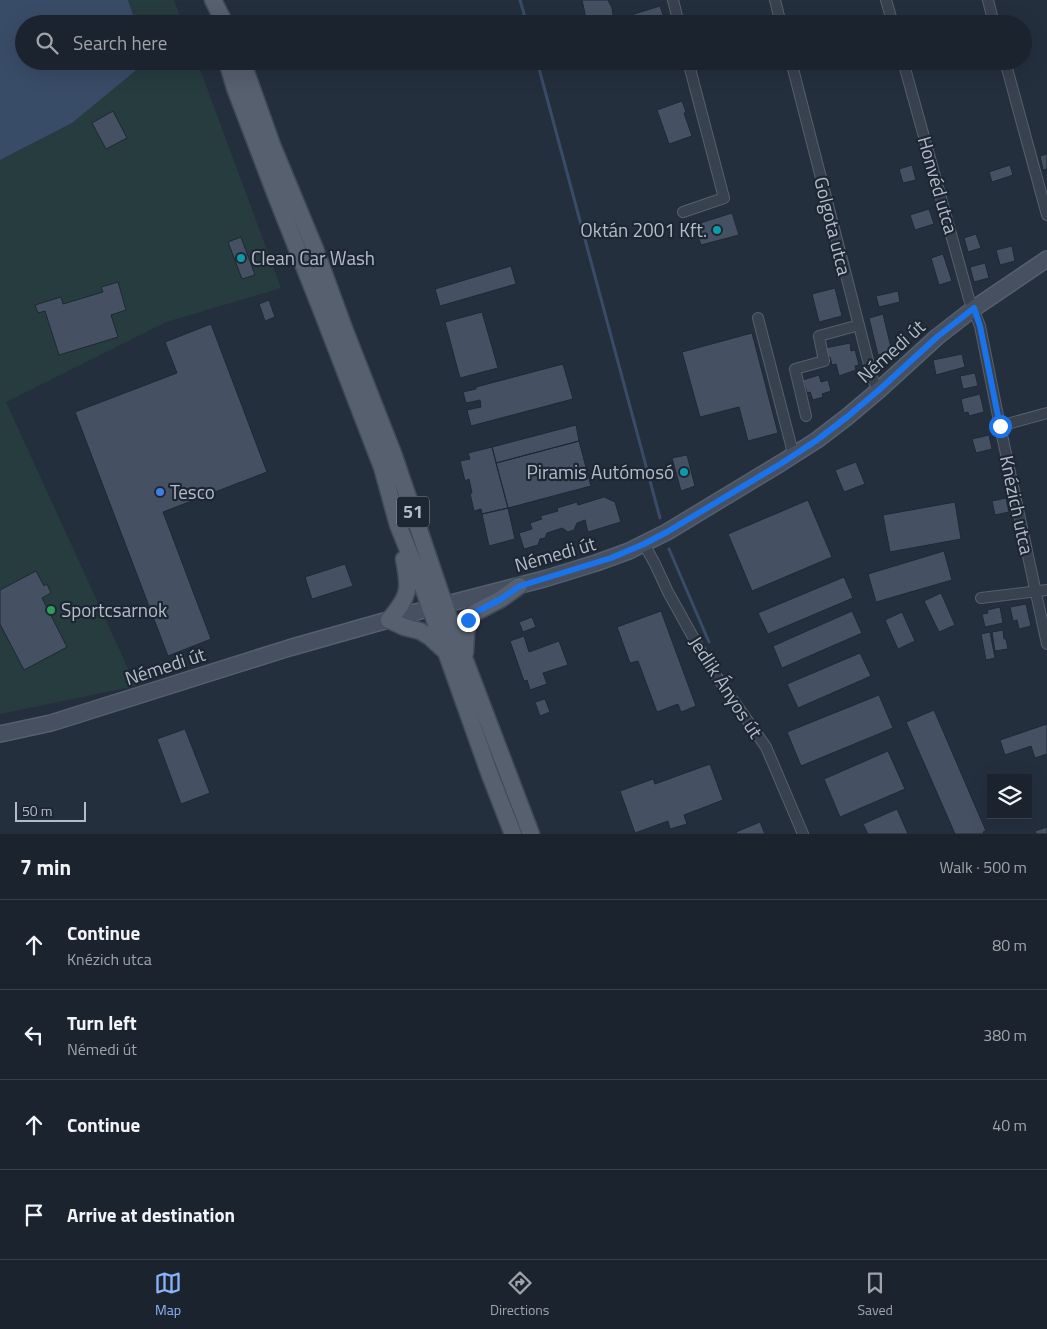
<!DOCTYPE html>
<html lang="en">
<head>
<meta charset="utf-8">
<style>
  body { margin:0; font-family:"Titillium Web",sans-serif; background:#282f3a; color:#f1f3f6 }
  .controls { position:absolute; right:15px; bottom:15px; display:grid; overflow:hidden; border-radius:0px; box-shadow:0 5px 20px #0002 }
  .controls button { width:45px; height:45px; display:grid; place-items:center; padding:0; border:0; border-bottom:1px solid #39404a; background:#1b232e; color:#f1f3f6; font:25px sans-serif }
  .scale { position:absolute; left:15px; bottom:12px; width:71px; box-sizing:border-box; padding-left:5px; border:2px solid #b4bcc9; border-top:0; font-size:14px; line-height:18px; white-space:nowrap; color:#b4bcc9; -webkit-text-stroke:4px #1d2633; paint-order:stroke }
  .stop { position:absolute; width:15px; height:15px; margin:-11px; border:4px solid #1a73e8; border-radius:50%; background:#fff }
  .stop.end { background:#1a73e8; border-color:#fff; box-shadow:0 1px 5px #0008 }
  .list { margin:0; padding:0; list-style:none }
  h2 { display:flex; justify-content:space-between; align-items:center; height:65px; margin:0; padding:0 20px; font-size:21px }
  h2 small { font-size:16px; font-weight:400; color:#a0a4aa }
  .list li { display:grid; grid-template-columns:32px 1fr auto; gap:15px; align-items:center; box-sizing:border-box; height:90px; padding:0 20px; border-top:1px solid #39404a }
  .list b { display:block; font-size:19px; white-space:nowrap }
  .list p { margin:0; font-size:16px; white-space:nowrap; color:#a0a4aa }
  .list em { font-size:16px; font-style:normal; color:#a0a4aa }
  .icon { flex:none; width:28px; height:28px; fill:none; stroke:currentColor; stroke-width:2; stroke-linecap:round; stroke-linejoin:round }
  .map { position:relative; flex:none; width:1047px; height:834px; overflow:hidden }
  .search { position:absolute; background:#1b232e; box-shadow:0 5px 20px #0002; left:15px; right:15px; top:15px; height:55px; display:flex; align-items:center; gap:12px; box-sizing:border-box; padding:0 18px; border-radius:28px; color:#a0a4aa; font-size:19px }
  .sheet { height:425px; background:#1b232e }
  nav { display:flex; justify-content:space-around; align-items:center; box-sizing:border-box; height:70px; border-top:1px solid #39404a; background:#1b232e; font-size:14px; color:#a0a4aa }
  nav a { display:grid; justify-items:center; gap:2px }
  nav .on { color:#8ab4f8 }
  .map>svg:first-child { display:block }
  .green { fill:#263c3f }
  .water { fill:#394c67 }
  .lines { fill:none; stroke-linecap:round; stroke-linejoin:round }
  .stream { stroke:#394c67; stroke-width:3 }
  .building { fill:#455162; stroke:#1f2835 }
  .minor-casing { stroke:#565f6c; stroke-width:12 }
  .secondary-casing { stroke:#565f6c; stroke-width:18 }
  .primary-casing { stroke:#414a57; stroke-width:19 }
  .minor { stroke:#38414e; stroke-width:10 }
  .secondary { stroke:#465061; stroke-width:15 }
  .primary { stroke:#56606e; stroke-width:16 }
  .route { stroke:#1a73e8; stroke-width:6 }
  .culture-dot { fill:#0f9aa8; stroke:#1d2633; stroke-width:2 }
  .shop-dot { fill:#3f7fe0; stroke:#1d2633; stroke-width:2 }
  .leisure-dot { fill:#2e9e5b; stroke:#1d2633; stroke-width:2 }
  .labels { text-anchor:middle; stroke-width:4.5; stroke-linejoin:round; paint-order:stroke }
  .shield { fill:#1d2633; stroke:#878f9c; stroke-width:1 }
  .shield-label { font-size:18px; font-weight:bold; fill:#b4bcc9 }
  .street-label { font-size:19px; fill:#b4bcc9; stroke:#1d2633 }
  .poi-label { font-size:19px; fill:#b4bcc9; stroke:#1d2633; text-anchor:start }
</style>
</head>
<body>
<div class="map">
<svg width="1047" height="834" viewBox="0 0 1047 834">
  <rect width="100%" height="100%" fill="#242f3e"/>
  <path class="green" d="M128,0H174L183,24H136Z
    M135,61H197L281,288L166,322L6,402L136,686L0,714V160L72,123L134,71Z"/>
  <path class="water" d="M0,0H128L136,24H24V61H135V71L72,123L0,160Z"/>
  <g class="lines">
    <path class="stream" d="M520,0L527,24
      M537,61L660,518
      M669,549L709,642"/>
  </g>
  <path class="building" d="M582,0H608L612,8L613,15L607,19L587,23Z
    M660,6L666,24H634L631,15Z
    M878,17L880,24H858V23Z
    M682,101L686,112L684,113L692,136L669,144L657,110Z
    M113,111L127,138L106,149L92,123Z
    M1047,154V169L1043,170L1040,156Z
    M912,165L916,180L903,183L899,169Z
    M1010,165L1013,175L992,182L989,172Z
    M929,209L934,224L915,230L910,215Z
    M732,213L739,235L701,245L694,225Z
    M976,234L981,248L968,252L964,238Z
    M241,237L255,275L242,279L228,242Z
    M1012,246L1015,261L1000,265L996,250Z
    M943,254L952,281L939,285L931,258Z
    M985,263L989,278L974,282L970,267Z
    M511,266L516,284L440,306L435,289Z
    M118,282L126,310L111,315L118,337L59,355L45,311L38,313L35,305L61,297L63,304L103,292L101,287Z
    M835,288L842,316L819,322L812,294Z
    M898,291L900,302L879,307L876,296Z
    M269,300L275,317L265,321L259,304Z
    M482,312L498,368L460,378L445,322Z
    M883,314L892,352L878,355L869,318Z
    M211,324L267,472L163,512L211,639L168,656L75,412L177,373L165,342Z
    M752,333L778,433L748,441L739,407L700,417L682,352Z
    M850,343L851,351L855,350L859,365L855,366L856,370L839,376L836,364L832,365L830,357H827L825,348Z
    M962,354L965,367L936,375L933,360Z
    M563,364L573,399L471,426L467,410L481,407L480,400L466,403L463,392L476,389V387Z
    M975,373L978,386L963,389L960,376Z
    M819,375L821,382L828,380L831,391L822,394L823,397L813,400L810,392L807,393L803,380Z
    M980,394L984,412L969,416L968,412L964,413L961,399Z
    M576,425L579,441L496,463L492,447Z
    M989,435L992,449L976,453L972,439Z
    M579,441L591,486L508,508L496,463Z
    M492,447L508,508L482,514L481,509L474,511L470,493H472L469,479L465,481L460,461L470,459L468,453Z
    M687,455L695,486L681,491L672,458Z
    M856,462L865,484L844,492L835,470Z
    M604,497L615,502L621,522L588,532L585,520L577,523L574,530L568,532L562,528L547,533L545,538L540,539L538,545L524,549L519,533L532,529L530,523L542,519L540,516L558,511L557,508L577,502L578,505Z
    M1006,498L1009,512L995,515L992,501Z
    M808,500L832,557L752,591L728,534Z
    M955,502L961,539L890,552L883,515Z
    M508,508L515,539L489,546L482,514Z
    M944,551L952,580L876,602L868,574Z
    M345,564L353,586L312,599L305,577Z
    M36,571L44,586L47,584L51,593L42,598L67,647L24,670L0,624V590Z
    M844,577L853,598L768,634L758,613Z
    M941,593L955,625L939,632L924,601Z
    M1026,604L1031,626L1019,629L1017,620L1013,621L1010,607Z
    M1000,607L1003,623L985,627L982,614L988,613L987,610Z
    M661,611L696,706L681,712L678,704L657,712L638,661L630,663L617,627Z
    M852,611L862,633L782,668L773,646Z
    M902,612L915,641L898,649L885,620Z
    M532,617L536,627L523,632L519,622Z
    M1003,630L1004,639H1006L1008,649L995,651L992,632Z
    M990,632L995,658L986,660L981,634Z
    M524,636L529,652L559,641L568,665L543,673L547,684L530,690L527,680L524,681L510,641Z
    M860,653L871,676L798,708L787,684Z
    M879,695L893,728L801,766L787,732Z
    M545,699L550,712L540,716L535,702Z
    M934,710L986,831L983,832L984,834H955L906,722Z
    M1047,724V754L1035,758L1031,746L1005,755L1000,740Z
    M185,729L210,793L181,804L157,739Z
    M888,751L905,789L840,817L824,779Z
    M710,764L723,800L684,815L687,824L670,829L668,821L635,833L620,791L653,779L655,784Z
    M897,809L908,834H868L863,824Z
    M760,822L765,834H737L736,832Z
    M1047,827V834H1036L1035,831Z"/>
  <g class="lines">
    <g class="minor-casing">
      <path id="minor" d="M673,0L679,24
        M775,0L781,24
        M886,0L893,24
        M988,0L994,24
        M791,61L873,380L879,390
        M903,61L969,299L980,326L1000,426L1047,644
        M1005,61L1047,215
        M683,212L724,198L688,61
        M758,318L791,445L793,456
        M806,416L795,369L824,361L819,336L859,325
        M1000,426L1047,413
        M644,544L655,564L668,592L708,664L766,747L803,834
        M981,598L1047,590"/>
    </g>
    <g class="secondary-casing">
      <path id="secondary" d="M0,734L51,723L289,648L416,612L544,579L596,563L629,551L667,532L781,463L817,440L847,417L879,390L937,337L973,309L1047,259"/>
    </g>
    <g class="primary-casing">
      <path id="primary" d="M213,0L225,24
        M227,61L235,88L275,193L323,314L382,467L398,525L423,587L490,775L513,834
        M242,61L272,145L315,249L345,331L394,456L450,621L531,834
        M404,559C410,590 410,595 389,620L404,627L420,631L430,637L443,649
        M465,653L466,633L469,620L474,613L501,599L519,586"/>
    </g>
    <use href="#minor" class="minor"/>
    <use href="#secondary" class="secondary"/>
    <use href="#primary" class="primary"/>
  </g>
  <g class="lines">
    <path class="route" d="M468,620L474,613L501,599L520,586L611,558L644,544L667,532L782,463L817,440L847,417L879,390L937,337L974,308L980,326L1000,426"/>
  </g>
  <g class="culture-dot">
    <circle cx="717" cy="230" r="5"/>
    <circle cx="241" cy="258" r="5"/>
    <circle cx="684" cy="472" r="5"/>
  </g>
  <circle class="shop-dot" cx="160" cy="492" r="5"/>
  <circle class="leisure-dot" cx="51" cy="610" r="5"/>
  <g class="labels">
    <rect class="shield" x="397" y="496.5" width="32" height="31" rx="4"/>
    <g class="shield-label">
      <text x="413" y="518">51</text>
    </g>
    <g class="street-label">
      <text transform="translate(938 185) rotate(74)" y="7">Honvéd utca</text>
      <text transform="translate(833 226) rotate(76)" y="7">Golgota utca</text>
      <text transform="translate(891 351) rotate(-42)" y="7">Némedi út</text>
      <text transform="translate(1017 505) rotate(78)" y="7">Knézich utca</text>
      <text transform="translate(555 554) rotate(-16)" y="7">Némedi út</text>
      <text transform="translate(165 666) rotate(-18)" y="7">Némedi út</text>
      <text transform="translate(726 687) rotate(57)" y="7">Jedlik Ányos út</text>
    </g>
    <g class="poi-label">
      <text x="707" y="237" text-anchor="end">Oktán 2001 Kft.</text>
      <text x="251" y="265">Clean Car Wash</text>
      <text x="674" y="479" text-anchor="end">Piramis Autómosó</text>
      <text x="170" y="499">Tesco</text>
      <text x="61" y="617">Sportcsarnok</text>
    </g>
  </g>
</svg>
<div class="controls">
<button><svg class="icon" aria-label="layers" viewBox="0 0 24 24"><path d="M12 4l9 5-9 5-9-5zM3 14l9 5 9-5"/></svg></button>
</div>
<div class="scale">50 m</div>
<div class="stop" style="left:1000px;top:426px"></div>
<div class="stop end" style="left:468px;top:620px"></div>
<div class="search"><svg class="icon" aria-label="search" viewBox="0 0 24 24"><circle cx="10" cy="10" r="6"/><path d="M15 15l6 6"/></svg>Search here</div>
</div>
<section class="sheet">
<h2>7 min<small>Walk · 500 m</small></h2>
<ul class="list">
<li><svg class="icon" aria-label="ahead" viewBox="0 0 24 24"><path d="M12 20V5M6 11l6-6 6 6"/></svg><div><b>Continue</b><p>Knézich utca</p></div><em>80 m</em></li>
<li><svg class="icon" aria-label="left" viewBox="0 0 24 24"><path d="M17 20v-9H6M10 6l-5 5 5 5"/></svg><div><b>Turn left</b><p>Némedi út</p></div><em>380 m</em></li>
<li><svg class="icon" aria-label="ahead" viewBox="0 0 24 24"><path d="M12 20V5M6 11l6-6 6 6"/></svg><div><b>Continue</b></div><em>40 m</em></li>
<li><svg class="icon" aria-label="arrive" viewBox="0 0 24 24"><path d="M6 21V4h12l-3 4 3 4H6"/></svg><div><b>Arrive at destination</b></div></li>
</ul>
</section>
<nav>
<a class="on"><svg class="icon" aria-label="map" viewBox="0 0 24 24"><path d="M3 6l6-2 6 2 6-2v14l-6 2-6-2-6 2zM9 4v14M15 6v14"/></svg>Map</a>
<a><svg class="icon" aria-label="directions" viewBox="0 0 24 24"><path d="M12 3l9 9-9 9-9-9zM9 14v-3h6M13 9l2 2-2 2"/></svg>Directions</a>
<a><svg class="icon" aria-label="saved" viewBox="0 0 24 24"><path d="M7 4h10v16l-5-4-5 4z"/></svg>Saved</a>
</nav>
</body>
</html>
